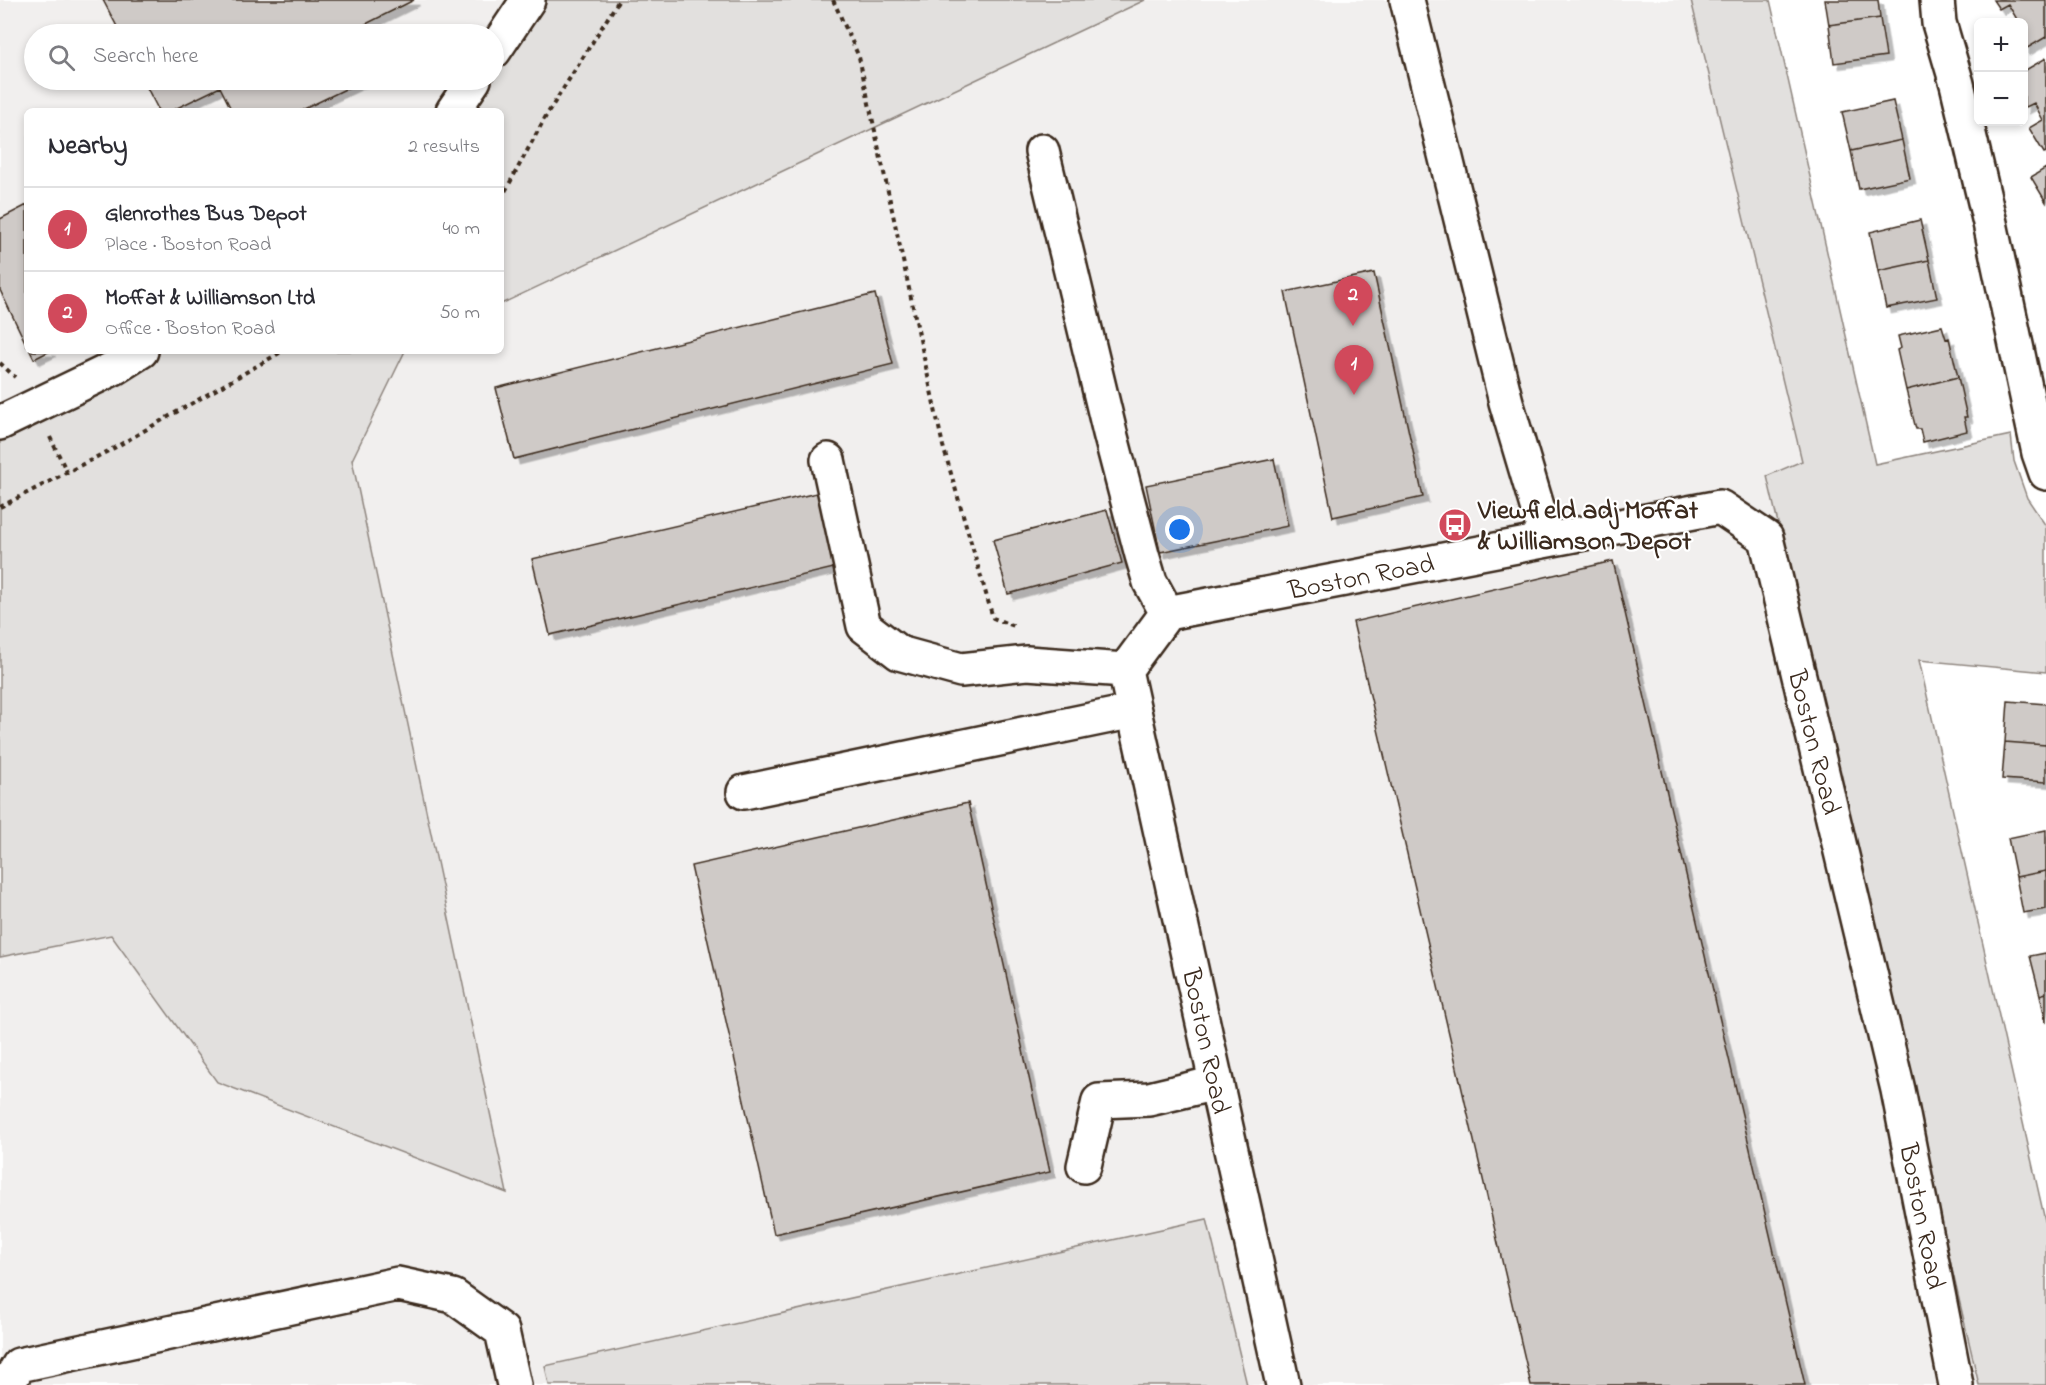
<!DOCTYPE html>
<html lang="en">
<head>
<meta charset="utf-8">
<style>
  body { margin:0; font-family:"Indie Flower",sans-serif; background:#f2f2f3; color:#2b2b33 }
  .controls { position:absolute; right:18px; top:18px; display:grid; overflow:hidden; border-radius:9px; box-shadow:0 3px 9px #0003 }
  .controls button { width:54px; height:54px; display:grid; place-items:center; padding:0; border:0; border-bottom:2px solid #e1e1e2; background:#fff; color:#2b2b33; font:30px sans-serif }
  .you { position:absolute; left:1180px; top:530px; width:21px; height:21px; margin:-15px; border:4px solid #fff; border-radius:50%; background:#1a73e8; box-shadow:0 0 0 9px #1a73e833 }
  .badge { display:grid; place-items:center; width:39px; height:39px; border-radius:50%; background:#d1495b; color:#fff; font-size:20px; font-weight:700 }
  .pin { position:absolute; translate:-50% -50px; filter:drop-shadow(0 2px 3px #0008) }
  .pin::after { content:''; position:absolute; top:32px; width:21px; height:18px; background:inherit; clip-path:polygon(0 0,100% 0,50% 100%) }
  .list { margin:0; padding:0; list-style:none }
  h2 { display:flex; justify-content:space-between; align-items:center; height:78px; margin:0; padding:0 24px; font-size:26px }
  h2 small { font-size:20px; font-weight:400; color:#7c7c81 }
  .list li { display:grid; grid-template-columns:39px 1fr auto; gap:18px; align-items:center; box-sizing:border-box; height:84px; padding:0 24px; border-top:2px solid #e1e1e2 }
  .list b { display:block; font-size:22px; white-space:nowrap }
  .list p { margin:0; font-size:20px; white-space:nowrap; color:#7c7c81 }
  .list em { font-size:20px; font-style:normal; color:#7c7c81 }
  .icon { flex:none; width:33px; height:33px; fill:none; stroke:currentColor; stroke-width:2; stroke-linecap:round; stroke-linejoin:round }
  .map { position:relative; flex:none; width:2046px; height:1385px; overflow:hidden }
  .search { position:absolute; background:#fff; box-shadow:0 3px 9px #0003; left:24px; top:24px; width:480px; height:66px; display:flex; align-items:center; gap:15px; box-sizing:border-box; padding:0 21px; border-radius:33px; color:#7c7c81; font-size:22px }
  .panel { position:absolute; background:#fff; box-shadow:0 3px 9px #0003; left:24px; top:108px; width:480px; height:246px; border-radius:9px }
  .map>svg:first-child { display:block }
  .built { fill:#f1efee }
  .green { fill:#e2e0de; stroke:#8e857e; stroke-width:1.5 }
  .building { fill:#cfcac7; stroke:#3b2a1e; stroke-width:1.5; filter:url(#shadow) }
  .lines { fill:none; stroke-linecap:round; stroke-linejoin:round }
  .minor-casing { stroke:#3b2a1e; stroke-width:38 }
  .path { stroke:#3b2a1e; stroke-width:4; stroke-dasharray:4.5 4.5; stroke-linecap:butt }
  .minor { stroke:#fff; stroke-width:33 }
  .labels { text-anchor:middle; stroke-width:4.5; stroke-linejoin:round; paint-order:stroke }
  .poi-label { font-size:27px; font-weight:bold; fill:#3b2a1e; stroke:#fff; text-anchor:start }
  .street-label { font-size:27px; fill:#3b2a1e; stroke:#fff }
</style>
</head>
<body>
<div class="map">
<svg width="2046" height="1385" viewBox="0 0 2046 1385">
  <defs>
    <filter id="shadow"><feDropShadow dx="5.5" dy="5.5" stdDeviation="0" flood-color="#0004"/></filter>
  </defs>
  <rect width="100%" height="100%" fill="#fff"/>
  <filter id="ink" filterUnits="userSpaceOnUse"><feTurbulence type="fractalNoise" baseFrequency=".0167" numOctaves="2"/><feDisplacementMap in="SourceGraphic" scale="12" xChannelSelector="R" yChannelSelector="G"/><feConvolveMatrix kernelMatrix="1 2 1 2 8 2 1 2 1" color-interpolation-filters="sRGB"/></filter>
  <g filter="url(#ink)">
    <path class="built" d="M0,0H528L494,34H34V80H474L453,111H27V351H141L0,421Z
      M1145,0H1691L1802,461L1767,477L1979,1385H1247L1207,1219L545,1366L549,1385H0V957L111,935L217,1082L507,1192L352,460L405,351H501V304Z"/>
    <path class="green" d="M528,0H1145L501,304V111H453L474,80H494V51Z
      M1691,0H1770L1875,464L2011,435L2014,461L2027,498L2046,526V672L1919,660L2046,1225V1385H1979L1767,476L1802,461Z
      M141,351H405L352,460L507,1193L217,1082L111,935L0,957V421Z
      M1207,1219L1247,1385H549L545,1366Z"/>
    <path class="building" d="M103,0H414L346,34H121Z
      M1825,0H1878L1880,18L1829,25Z
      M1993,0H2046V37L2024,50V22H2014L2018,21L2008,4L1999,9Z
      M1880,18L1886,56L1834,63L1829,25Z
      M2046,58V152L2044,153L2029,128L2043,120L2034,103L2024,108V71Z
      M143,80H364L300,111H232L220,87L171,111H159Z
      M1893,101L1902,140L1851,151L1842,112Z
      M1902,140L1910,178L1859,189L1851,151Z
      M2046,168V202L2031,177Z
      M27,205V346L0,290V219Z
      M1920,220L1929,260L1878,271L1870,232Z
      M1929,260L1937,298L1886,308L1878,271Z
      M1374,273L1423,497L1333,517L1285,292Z
      M875,294L893,364L514,459L496,388Z
      M1942,326L1946,339L1949,338L1958,377L1906,390L1897,350L1901,348L1898,336Z
      M30,351H50L34,359Z
      M1958,377L1967,417H1964L1967,431L1923,442L1920,429H1916L1906,390Z
      M1274,459L1288,526L1160,552L1146,485Z
      M821,492L838,567L550,635L532,559Z
      M1107,510L1122,563L1008,594L993,540Z
      M1613,561L1805,1385H1531L1353,622Z
      M2008,701L2046,704V745L2005,742Z
      M2005,742L2046,745V782L2002,779Z
      M968,803L1050,1172L774,1234L691,866Z
      M2046,830V871L2016,877L2008,838Z
      M2046,871V909L2023,913L2016,877Z
      M2046,953V993L2040,995L2030,956Z
      M2046,993V1023L2040,995Z"/>
    <g class="lines">
      <g class="minor-casing">
        <path id="minor" d="M1407,0L1506,402L1547,540
          M1937,0L1939,23L1957,84L1990,223L2039,453L2046,473
          M494,51L528,0
          M453,111L474,80
          M1042,151L1110,433L1142,555L1150,582L1167,613
          M0,423L114,368L141,351
          M828,460L864,626L899,653L961,670L1027,663L1125,670
          M744,792L1134,711
          M1084,1166L1099,1101L1149,1099L1216,1083
          M7,1385L19,1365L398,1284L453,1296L502,1331L514,1385
          M1283,1385L1125,670L1167,613L1720,507L1766,538L1898,1090L1956,1385"/>
      </g>
      <path class="path" d="M833,0L859,57L943,446L993,618L1014,626
        M501,199L546,116L619,0
        M0,363L15,377
        M50,437L67,472
        M0,507L114,448L283,351"/>
      <use href="#minor" class="minor"/>
    </g>
  </g>
  <defs>
    <g id="bus-disc" transform="scale(1.725)"><circle r="9.5" fill="#d1495b" stroke="#fff"/><path d="M-5-6H5V4H4V6H2V4H-2V6H-4V4H-5ZM-3.5-4V0h7V-4ZM-3.5 1.2v1.5H-2V1.2ZM2 1.2v1.5H3.5V1.2Z" fill="#fff"/></g>
  </defs>
  <g fill-rule="evenodd">
    <use href="#bus-disc" x="1455" y="525"/>
  </g>
  <g class="labels">
    <g class="poi-label">
      <text x="1478" y="518">Viewfield adj Moffat<tspan x="1478" dy="31">&amp; Williamson Depot</tspan></text>
    </g>
    <g class="street-label">
      <text transform="translate(1361 576) rotate(-11)" y="9">Boston Road</text>
      <text transform="translate(1815 742) rotate(76)" y="9">Boston Road</text>
      <text transform="translate(1207 1041) rotate(78)" y="9">Boston Road</text>
      <text transform="translate(1923 1216) rotate(79)" y="9">Boston Road</text>
    </g>
  </g>
</svg>
<div class="controls">
<button>+</button>
<button>−</button>
</div>
<div class="you"></div>
<div class="pin badge" style="left:1354px;top:395px">1</div>
<div class="pin badge" style="left:1353px;top:326px">2</div>
<div class="search"><svg class="icon" aria-label="search" viewBox="0 0 24 24"><circle cx="10" cy="10" r="6"/><path d="M15 15l6 6"/></svg>Search here</div>
<section class="panel">
<h2>Nearby<small>2 results</small></h2>
<ul class="list">
<li><span class="badge">1</span><div><b>Glenrothes Bus Depot</b><p>Place · Boston Road</p></div><em>40 m</em></li>
<li><span class="badge">2</span><div><b>Moffat &amp; Williamson Ltd</b><p>Office · Boston Road</p></div><em>50 m</em></li>
</ul>
</section>
</div>
</body>
</html>
